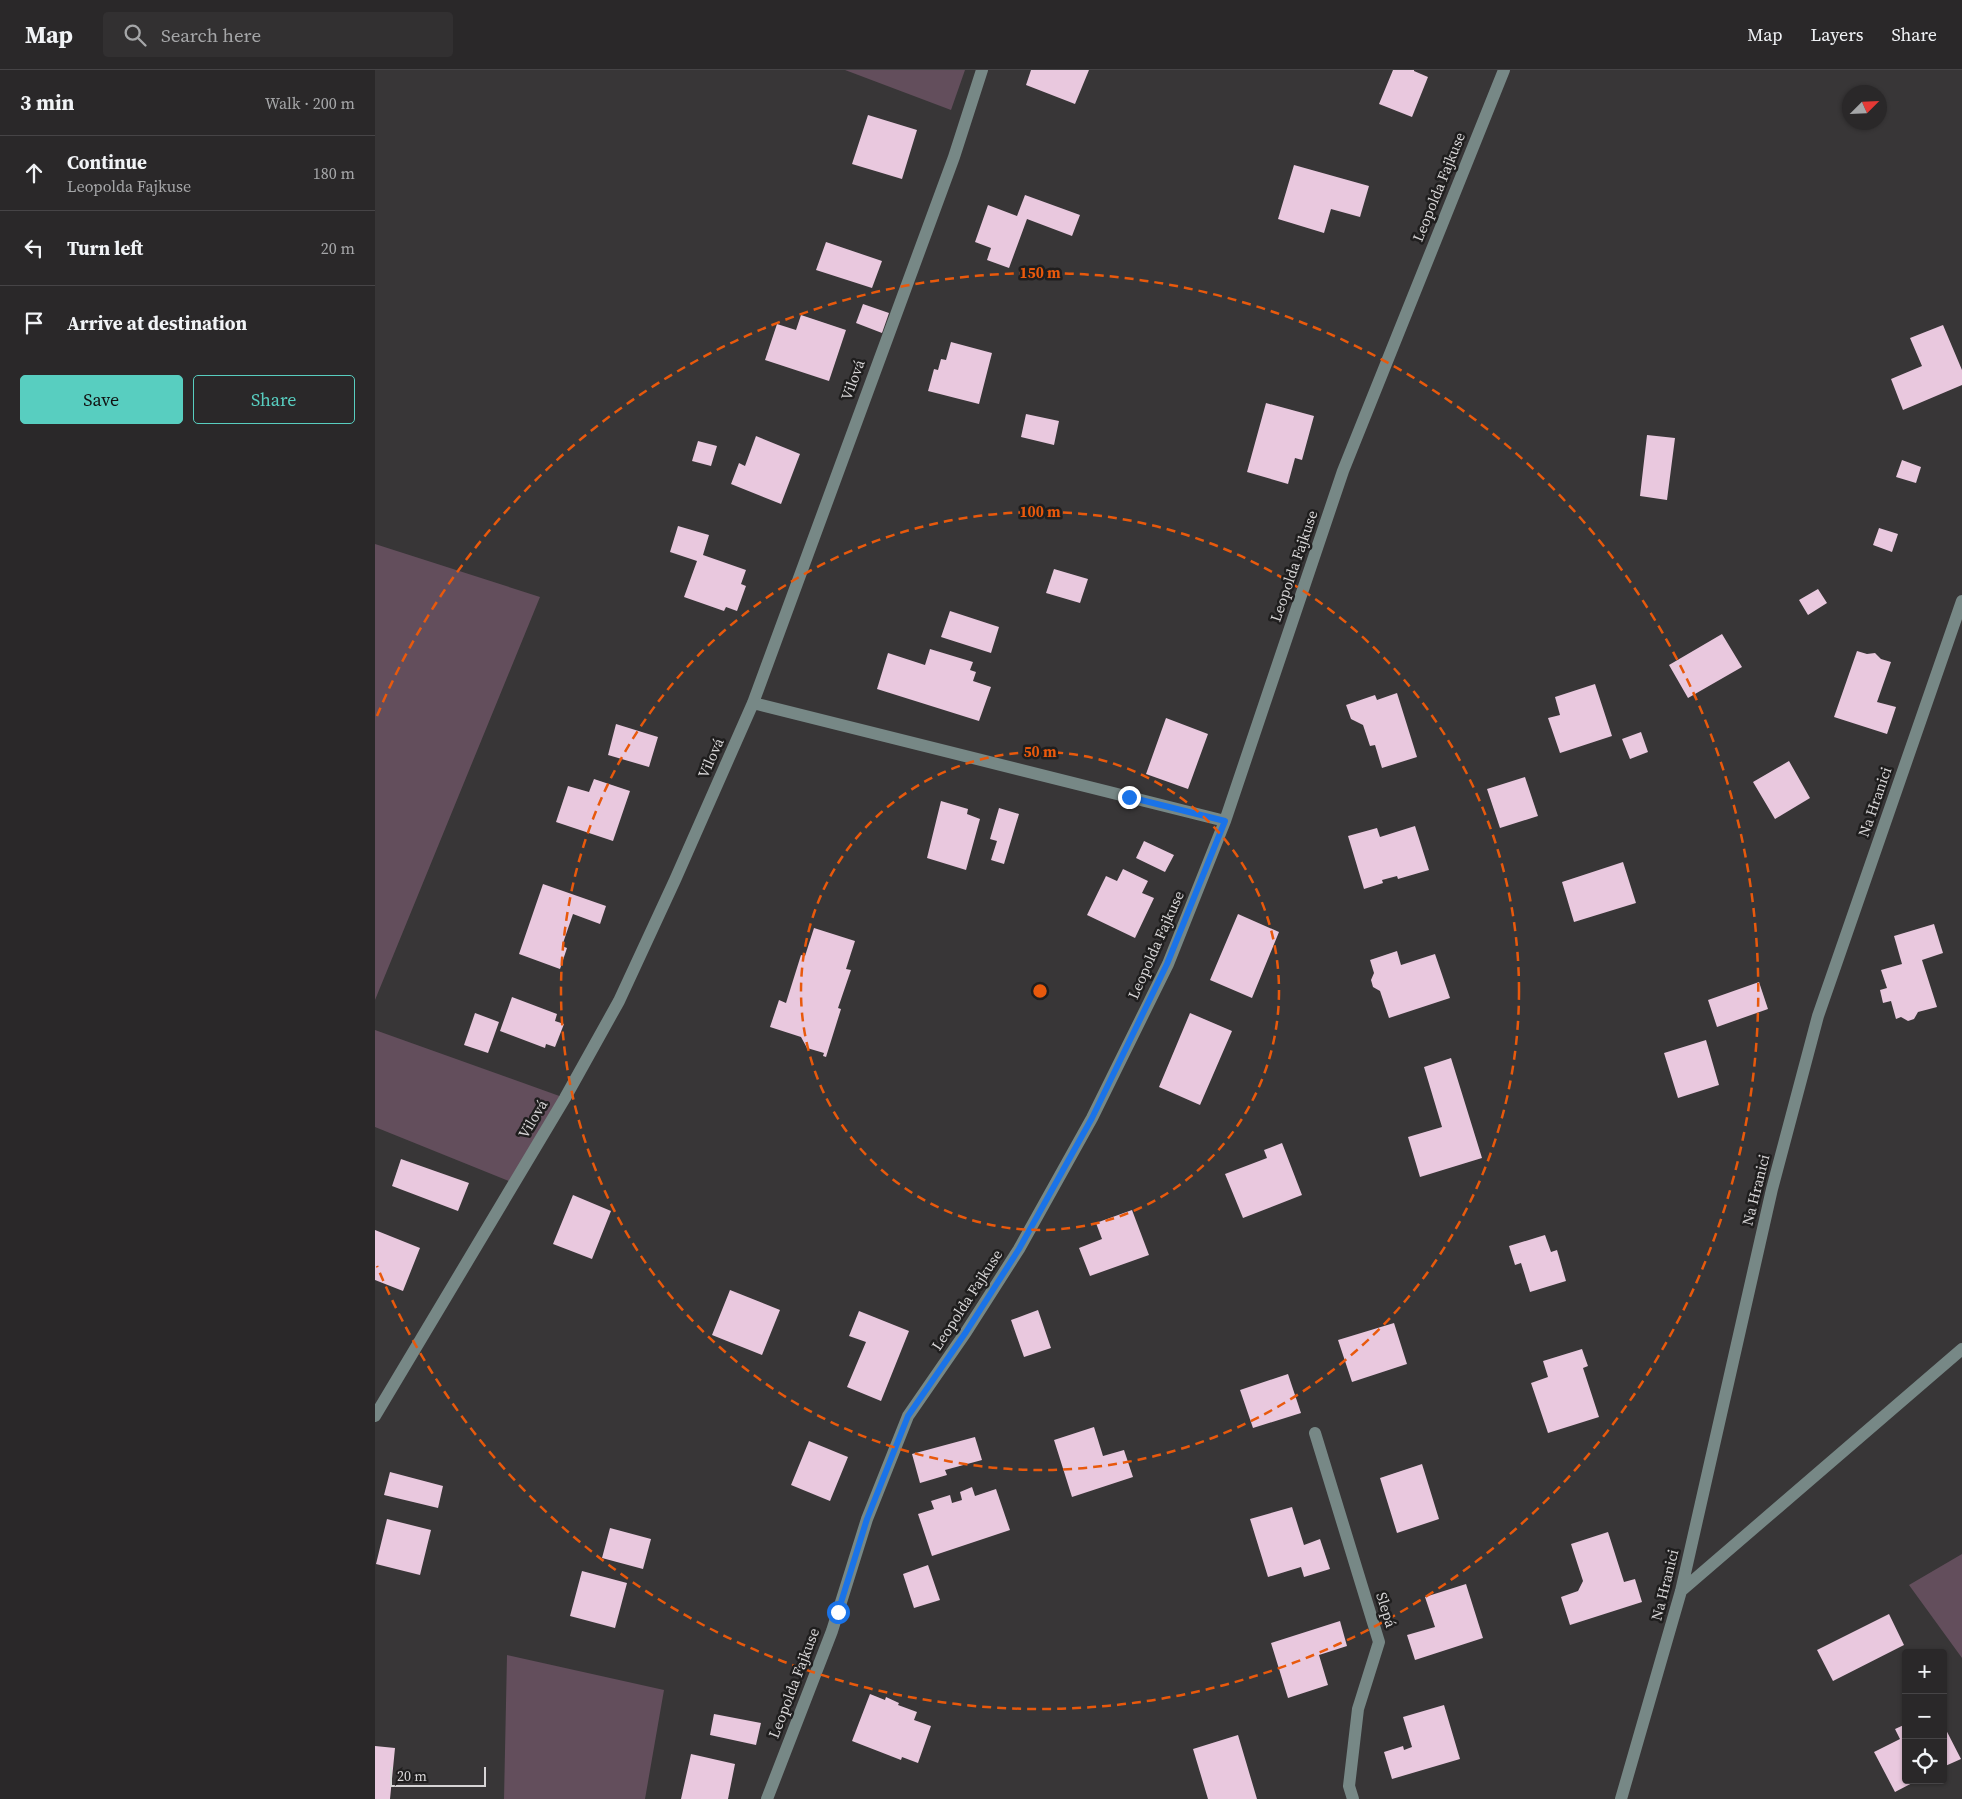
<!DOCTYPE html>
<html lang="en">
<head>
<meta charset="utf-8">
<style>
  body { margin:0; font-family:"Source Serif 4",serif; background:#323031; color:#f1f3f6 }
  .controls { position:absolute; right:15px; bottom:15px; display:grid; overflow:hidden; border-radius:5px; box-shadow:0 1px 4px #0004 }
  .controls button { width:45px; height:45px; display:grid; place-items:center; padding:0; border:0; border-bottom:1px solid #464446; background:#2a2829; color:#f1f3f6; font:25px sans-serif }
  .compass { position:absolute; left:1467px; top:15px; width:45px; height:45px; border-radius:50%; background:#2a2829; box-shadow:0 1px 4px #0004; rotate:66deg }
  .scale { position:absolute; left:15px; bottom:12px; width:96px; box-sizing:border-box; padding-left:5px; border:2px solid #d7d5d6; border-top:0; font-size:14px; line-height:18px; white-space:nowrap; color:#d7d5d6; -webkit-text-stroke:4px #1f1e1e; paint-order:stroke }
  .stop { position:absolute; width:15px; height:15px; margin:-11px; border:4px solid #1a73e8; border-radius:50%; background:#fff }
  .stop.end { background:#1a73e8; border-color:#fff; box-shadow:0 1px 5px #0008 }
  .list { margin:0; padding:0; list-style:none }
  h2 { display:flex; justify-content:space-between; align-items:center; height:65px; margin:0; padding:0 20px; font-size:21px }
  h2 small { font-size:16px; font-weight:400; color:#a5a6a8 }
  .list li { display:grid; grid-template-columns:32px 1fr auto; gap:15px; align-items:center; box-sizing:border-box; height:75px; padding:0 20px; border-top:1px solid #464446 }
  .list b { display:block; font-size:19px; white-space:nowrap }
  .list p { margin:0; font-size:16px; white-space:nowrap; color:#a5a6a8 }
  .list em { font-size:16px; font-style:normal; color:#a5a6a8 }
  .actions { display:flex; gap:10px; padding:15px 20px }
  .actions a { flex:1; padding:11px 0; border:1px solid #58cec0; border-radius:5px; text-align:center; font-size:18px; color:#58cec0 }
  .actions .main { background:#58cec0; color:#111 }
  .icon { flex:none; width:28px; height:28px; fill:none; stroke:currentColor; stroke-width:2; stroke-linecap:round; stroke-linejoin:round }
  .map { position:relative; flex:none; width:1587px; height:1729px; overflow:hidden }
  header { display:flex; align-items:center; gap:30px; box-sizing:border-box; height:70px; padding:0 25px; background:#2a2829; border-bottom:1px solid #464446 }
  header strong { font-size:24px }
  nav { display:flex; gap:28px; margin-inline-start:auto; font-size:18px }
  .search { width:350px; height:45px; background:#323031; display:flex; align-items:center; gap:12px; box-sizing:border-box; padding:0 18px; border-radius:5px; color:#a5a6a8; font-size:19px }
  main { display:flex }
  aside { flex:1; background:#2a2829 }
  .map>svg:first-child { display:block }
  .green { fill:#634e5c }
  .building { fill:#e9c8de }
  .lines { fill:none; stroke-linecap:round; stroke-linejoin:round }
  .minor { stroke:#778886; stroke-width:12 }
  .route { stroke:#1a73e8; stroke-width:6 }
  .ring { fill:none; stroke:#e8590c; stroke-width:2.5; stroke-dasharray:9 6 }
  .labels { text-anchor:middle; stroke-width:5; stroke-linejoin:round; paint-order:stroke }
  .street-label { font-size:15px; fill:#d7d5d6; stroke:#1f1e1e }
  .centre { fill:#e8590c; stroke:#1f1e1e; stroke-width:2.5 }
  .ring-label { font-size:15px; text-anchor:middle; font-weight:bold; fill:#e8590c; stroke:#1f1e1e; stroke-width:5; stroke-linejoin:round; paint-order:stroke }
</style>
</head>
<body>
<header>
<strong>Map</strong>
<div class="search"><svg class="icon" aria-label="search" viewBox="0 0 24 24"><circle cx="10" cy="10" r="6"/><path d="M15 15l6 6"/></svg>Search here</div>
<nav><a>Map</a><a>Layers</a><a>Share</a></nav>
</header>
<main>
<aside>
<h2>3 min<small>Walk · 200 m</small></h2>
<ul class="list">
<li><svg class="icon" aria-label="ahead" viewBox="0 0 24 24"><path d="M12 20V5M6 11l6-6 6 6"/></svg><div><b>Continue</b><p>Leopolda Fajkuse</p></div><em>180 m</em></li>
<li><svg class="icon" aria-label="left" viewBox="0 0 24 24"><path d="M17 20v-9H6M10 6l-5 5 5 5"/></svg><div><b>Turn left</b></div><em>20 m</em></li>
<li><svg class="icon" aria-label="arrive" viewBox="0 0 24 24"><path d="M6 21V4h12l-3 4 3 4H6"/></svg><div><b>Arrive at destination</b></div></li>
</ul>
<div class="actions"><a class="main">Save</a><a>Share</a></div>
</aside>
<div class="map">
<svg width="1587" height="1729" viewBox="0 0 1587 1729">
  <rect width="100%" height="100%" fill="#383637"/>
  <path class="green" d="M470,0H590L576,40Z
    M0,474L165,527L0,930Z
    M0,960L190,1028L139,1113L0,1057Z
    M1587,1484V1588L1534,1515Z
    M132,1585L289,1620L270,1729H129Z"/>
  <path class="building" d="M656,0H714L700,34L651,15Z
    M1018,0H1039V1L1053,7L1037,47L1004,34Z
    M493,45L542,60L527,109L477,94Z
    M919,95L994,116L985,147L956,139L949,163L903,149Z
    M650,125L705,145L697,166L652,149L634,198L612,190L616,178L600,172L613,135L642,146Z
    M451,172L507,191L497,218L441,200Z
    M488,234L514,243L507,263L481,253Z
    M426,245L471,260L454,311L390,290L402,254L421,260Z
    M1568,255L1587,300V315L1528,340L1516,309L1547,296L1535,268Z
    M576,272L617,283L604,334L553,321L559,299L563,300L566,289L571,290Z
    M891,333L939,346L927,390L920,388L913,414L872,402Z
    M651,344L684,351L679,375L646,367Z
    M1272,365L1300,368L1292,430L1265,426Z
    M381,366L425,384L406,434L356,414L364,393L370,396Z
    M323,371L342,376L336,396L317,391Z
    M1527,390L1546,397L1541,413L1521,407Z
    M303,456L334,465L328,485L371,500L366,514L371,516L362,541L351,537L349,541L309,527L322,491L295,482Z
    M1504,458L1523,464L1517,482L1498,475Z
    M679,499L713,509L705,533L671,523Z
    M1443,519L1452,533L1433,545L1424,530Z
    M575,541L624,557L616,583L566,567Z
    M1347,564L1367,597L1313,628L1294,595Z
    M555,579L598,592L595,600L601,602L598,611L616,617L604,651L502,619L513,583L550,595Z
    M1482,581L1492,584L1500,583L1506,589L1516,592L1502,632L1521,637L1512,664L1459,647Z
    M1220,614L1237,666L1185,683L1173,648L1185,645L1180,627Z
    M1022,623L1042,687L1007,698L1000,675L995,676L988,655L976,649L971,635L1000,625L1002,630Z
    M791,648L833,664L813,719L771,704Z
    M241,654L283,667L274,697L233,685Z
    M1266,662L1273,682L1255,689L1247,669Z
    M1414,691L1435,728L1400,749L1378,712Z
    M1150,707L1163,746L1125,758L1112,719Z
    M219,709L255,721L238,771L181,752L193,716L214,722Z
    M566,731L593,739L592,744L605,749L591,800L552,788Z
    M624,738L644,744L629,794L616,790L622,771L615,769Z
    M1040,756L1054,800L1023,809L1022,806L1007,810L1008,813L989,819L973,766L1002,758L1005,767Z
    M769,771L799,785L790,802L761,788Z
    M1248,792L1261,833L1199,852L1187,812Z
    M748,799L773,811L767,823L779,828L760,868L712,845L731,806L742,811Z
    M168,814L231,836L225,854L198,844L187,876L192,878L185,899L144,884Z
    M863,844L904,862L877,928L835,910Z
    M1559,854L1568,883L1547,890L1562,937L1543,942L1539,949L1533,951L1526,947L1521,949L1516,931L1508,933L1505,920L1512,918L1506,900L1527,894L1519,866Z
    M439,858L480,871L471,899L476,900L463,938L466,939L451,987L448,986L449,983L432,978L426,967L395,957L404,930L411,933L426,885L430,886Z
    M1022,881L1026,895L1060,884L1075,928L1014,948L1005,921L998,917L996,910L999,903L995,890Z
    M1384,912L1393,939L1342,957L1333,930Z
    M137,927L182,944L180,951L189,954L180,977L171,974L170,978L125,961Z
    M100,943L124,952L113,983L89,975Z
    M815,943L857,961L825,1035L784,1017Z
    M1331,970L1344,1015L1303,1028L1289,983Z
    M1076,988L1107,1088L1045,1107L1033,1067L1067,1057L1049,997Z
    M907,1073L927,1125L868,1148L850,1104L892,1088L889,1080Z
    M26,1089L94,1113L83,1141L17,1116Z
    M198,1125L236,1141L217,1189L178,1174Z
    M757,1140L774,1185L715,1206L704,1178L727,1169L721,1153Z
    M0,1160L45,1178L28,1221L0,1210Z
    M1170,1165L1176,1182L1182,1180L1191,1211L1155,1222L1146,1193L1140,1195L1134,1176Z
    M355,1220L405,1240L387,1285L337,1265Z
    M663,1240L676,1278L649,1287L636,1250Z
    M484,1241L534,1261L506,1331L472,1317L491,1272L474,1266Z
    M1019,1253L1032,1294L977,1312L963,1270Z
    M1207,1279L1213,1296L1208,1298L1224,1347L1173,1363L1156,1313L1173,1307L1168,1291Z
    M913,1304L926,1343L878,1358L865,1320Z
    M719,1357L728,1386L749,1380L758,1407L697,1427L679,1370Z
    M600,1367L607,1390L570,1400L572,1405L545,1413L537,1384Z
    M434,1371L473,1387L455,1431L416,1415Z
    M1047,1394L1064,1449L1022,1463L1005,1408Z
    M15,1402L68,1416L63,1438L9,1425Z
    M597,1417L600,1426L621,1419L635,1460L557,1486L543,1444L559,1439L556,1431L575,1425L577,1433L587,1430L585,1422Z
    M917,1437L929,1475L945,1469L955,1499L929,1507L926,1497L893,1507L875,1449Z
    M12,1449L56,1460L45,1505L1,1494Z
    M235,1458L276,1469L268,1499L227,1488Z
    M1233,1462L1249,1512L1260,1509L1267,1532L1195,1555L1186,1527L1203,1521L1208,1511L1196,1474Z
    M553,1495L565,1530L539,1538L528,1504Z
    M207,1501L252,1513L240,1558L195,1546Z
    M1091,1514L1108,1568L1040,1590L1032,1565L1060,1557L1050,1527Z
    M1514,1544L1529,1575L1458,1611L1442,1580Z
    M965,1551L972,1576L944,1585L953,1615L913,1628L896,1573Z
    M495,1624L510,1630L511,1627L524,1633L523,1635L542,1642L539,1650L556,1656L543,1693L527,1687L526,1690L477,1671Z
    M1069,1635L1085,1689L1017,1709L1009,1682L1028,1676L1029,1680L1037,1677L1028,1647Z
    M339,1644L386,1653L381,1675L335,1665Z
    M1531,1654V1710H1543L1520,1722L1499,1682L1525,1669L1520,1659Z
    M1568,1654L1586,1689L1568,1697Z
    M863,1665L882,1729H833L818,1679Z
    M0,1676L20,1678L15,1729H0Z
    M316,1684L360,1694L353,1729H306Z"/>
  <g class="lines">
    <path class="minor" d="M378,633L850,751
      M0,1346L190,1028L244,931L300,810L378,633L579,87L607,0
      M940,1363L1004,1572L983,1639L974,1716L978,1729
      M1306,1521L1587,1279
      M392,1729L457,1561L492,1449L533,1346L591,1262L644,1179L717,1048L793,894L850,751L968,401L1129,0
      M1246,1729L1306,1521L1397,1119L1443,946L1587,531"/>
  </g>
  <g class="lines">
    <path class="route" d="M463,1542L492,1449L533,1346L591,1262L644,1179L717,1048L792,894L850,751L754,727"/>
  </g>
  <g class="ring">
    <circle cx="665" cy="921" r="239"/>
    <circle cx="665" cy="921" r="479"/>
    <path d="M2 646A718 718 0 1 1 2 1196"/>
  </g>
  <g class="labels">
    <g class="street-label">
      <text transform="translate(1064 117) rotate(-68)" y="5">Leopolda Fajkuse</text>
      <text transform="translate(478 310) rotate(-70)" y="5">Vilová</text>
      <text transform="translate(919 496) rotate(-71)" y="5">Leopolda Fajkuse</text>
      <text transform="translate(336 688) rotate(-66)" y="5">Vilová</text>
      <text transform="translate(1500 732) rotate(-71)" y="5">Na Hranici</text>
      <text transform="translate(781 875) rotate(-66)" y="5">Leopolda Fajkuse</text>
      <text transform="translate(158 1049) rotate(-59)" y="5">Vilová</text>
      <text transform="translate(1381 1120) rotate(-76)" y="5">Na Hranici</text>
      <text transform="translate(592 1230) rotate(-57)" y="5">Leopolda Fajkuse</text>
      <text transform="translate(1290 1515) rotate(-76)" y="5">Na Hranici</text>
      <text transform="translate(1011 1540) rotate(73)" y="5">Slepá</text>
      <text transform="translate(419 1613) rotate(-69)" y="5">Leopolda Fajkuse</text>
    </g>
  </g>
  <circle cx="665" cy="921" r="8" class="centre"/>
  <g class="ring-label">
    <text x="665" y="208">150 m</text>
    <text x="665" y="447">100 m</text>
    <text x="665" y="687">50 m</text>
  </g>
</svg>
<div class="controls">
<button>+</button>
<button>−</button>
<button><svg class="icon" aria-label="locate" viewBox="0 0 24 24"><circle cx="12" cy="12" r="6"/><path d="M12 2v4M12 18v4M2 12h4M18 12h4"/></svg></button>
</div>
<svg class="compass" viewBox="-18 -18 36 36"><path d="M0-13l5 13h-10z" fill="#e53935"/><path d="M0 13l5-13h-10z" fill="#a5a6a8"/></svg>
<div class="scale">20 m</div>
<div class="stop" style="left:463px;top:1542px"></div>
<div class="stop end" style="left:754px;top:727px"></div>
</div>
</main>
</body>
</html>
